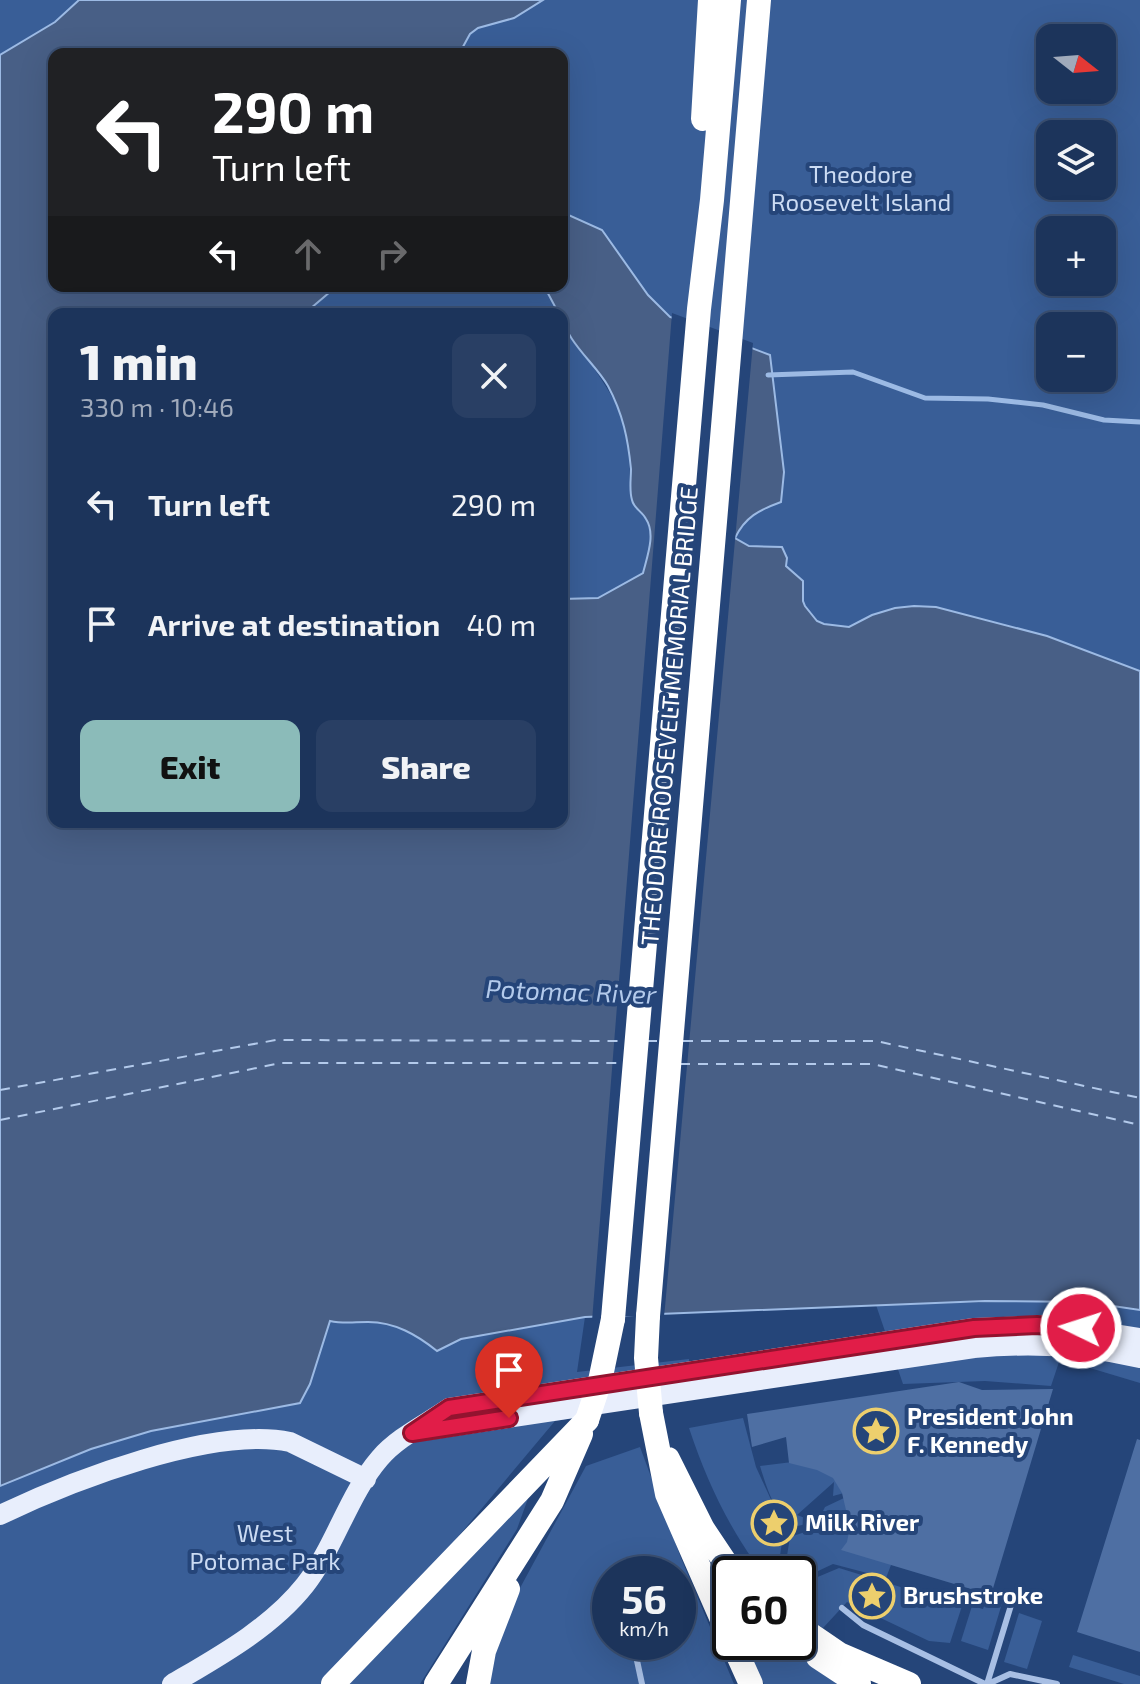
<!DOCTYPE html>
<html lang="en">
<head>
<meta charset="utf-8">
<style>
	body { margin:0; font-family:"Exo 2",sans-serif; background:#293f64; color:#f1f3f6; height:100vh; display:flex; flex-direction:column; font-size:30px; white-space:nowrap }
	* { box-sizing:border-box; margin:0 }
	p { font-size:26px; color:#a0aabb }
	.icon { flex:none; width:44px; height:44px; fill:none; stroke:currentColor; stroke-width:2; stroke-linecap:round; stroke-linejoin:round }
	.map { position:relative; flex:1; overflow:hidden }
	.details { position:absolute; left:48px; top:308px; width:520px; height:520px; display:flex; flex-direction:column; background:#1c345b; border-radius:16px; box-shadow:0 8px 32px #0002,0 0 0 2px #3a4f71 }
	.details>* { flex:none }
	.top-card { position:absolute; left:48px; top:48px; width:520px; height:244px; border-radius:16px; box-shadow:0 8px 32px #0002,0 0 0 2px #3a4f71; background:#202124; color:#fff; overflow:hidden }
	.needle { width:52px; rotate:107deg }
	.tools { position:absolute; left:1036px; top:24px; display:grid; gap:16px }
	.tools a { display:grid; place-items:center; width:80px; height:80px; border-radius:16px; background:#1c345b; box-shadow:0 8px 32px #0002,0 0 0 2px #3a4f71; font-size:40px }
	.speed { position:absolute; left:592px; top:1556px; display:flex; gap:16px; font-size:40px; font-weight:700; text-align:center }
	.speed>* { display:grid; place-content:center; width:104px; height:104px; border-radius:50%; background:#1c345b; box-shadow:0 8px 32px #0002,0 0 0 2px #3a4f71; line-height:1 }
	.speed small { font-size:20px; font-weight:400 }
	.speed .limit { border:4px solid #111; border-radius:12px; background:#fff; color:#111 }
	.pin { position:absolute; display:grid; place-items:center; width:68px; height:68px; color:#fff; margin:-82px -34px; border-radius:50% 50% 50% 0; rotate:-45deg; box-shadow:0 0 8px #0007 }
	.pin .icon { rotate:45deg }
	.me { position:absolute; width:88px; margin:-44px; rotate:274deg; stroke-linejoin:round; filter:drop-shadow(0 0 6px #0008) }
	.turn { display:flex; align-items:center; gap:28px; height:168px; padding:0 32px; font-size:36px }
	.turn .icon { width:104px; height:104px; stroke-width:2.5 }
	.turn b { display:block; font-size:56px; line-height:68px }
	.lanes { display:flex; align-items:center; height:76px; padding:0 32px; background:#0003; justify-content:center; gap:40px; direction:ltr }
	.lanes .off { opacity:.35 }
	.round { display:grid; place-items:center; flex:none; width:84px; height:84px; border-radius:16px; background:#293f64 }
	.head { display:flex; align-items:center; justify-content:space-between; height:136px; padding:0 32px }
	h1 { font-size:48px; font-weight:800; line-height:60px }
	.cta { display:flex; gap:16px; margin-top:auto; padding:16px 32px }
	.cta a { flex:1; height:92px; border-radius:16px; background:#8bbbb9; color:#111; font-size:32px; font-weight:800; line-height:92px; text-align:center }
	.cta a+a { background:#293f64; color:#f1f3f6 }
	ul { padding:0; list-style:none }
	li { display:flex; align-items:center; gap:24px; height:120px; padding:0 32px }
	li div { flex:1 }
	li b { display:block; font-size:30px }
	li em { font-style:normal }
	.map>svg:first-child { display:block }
	.green { fill:#395e97; fill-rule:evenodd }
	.water { fill:#485f86; stroke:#9cbae4; stroke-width:2 }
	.pier { fill:#254579 }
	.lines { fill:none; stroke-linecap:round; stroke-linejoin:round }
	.stream { stroke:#9cbae4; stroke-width:5 }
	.ferry { stroke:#b3caeb; stroke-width:2; stroke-dasharray:10 8; stroke-linecap:butt }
	.building { fill:#4e6fa3 }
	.lane { stroke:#a8bfe4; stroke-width:6 }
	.primary { stroke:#e8eefc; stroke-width:20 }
	.highway { stroke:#fff; stroke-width:24 }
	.highway-bridge { stroke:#fff; stroke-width:24 }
	.route-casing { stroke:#92132f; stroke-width:20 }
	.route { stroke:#e11d48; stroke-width:14 }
	.labels { text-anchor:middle; stroke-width:8; stroke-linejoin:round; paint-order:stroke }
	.park-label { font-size:24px; fill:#cbdbf3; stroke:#254579 }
	.street-label { font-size:24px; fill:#fff; stroke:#254579 }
	.poi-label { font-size:24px; font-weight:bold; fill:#fff; stroke:#254579; text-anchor:start }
	.water-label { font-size:26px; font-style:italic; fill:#b3caeb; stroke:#254579 }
</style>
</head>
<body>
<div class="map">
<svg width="1140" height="1684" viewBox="0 0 1140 1684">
	<rect width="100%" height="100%" fill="#254579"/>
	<!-- green -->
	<path class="green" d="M0 0H79L55 22 0 55Z
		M543 0H1140V671L1047 636 936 607 872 615 849 627 824 624 817 621 805 606 803 601V581L786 566 735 538 743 521 762 508 770 355 670 317 648 295 602 230 562 212V54H459L470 33 478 28 514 18ZM1050 38H1102V90H1050ZM1050 134H1102V186H1050ZM1050 230H1102V282H1050ZM1050 326H1102V378H1050Z
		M337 286H544L559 314H304Z
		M562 319C583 358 614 388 627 431 633 453 627 478 632 499 634 509 642 511 646 518 656 534 647 557 643 573L598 598 562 599Z
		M1036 1301 1086 1302 1140 1310V1383L1060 1359 1051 1386 985 1381 903 1384 876 1305Z
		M585 1317 577 1372 689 1359 688 1399 555 1421 426 1575 322 1684H0V1486L91 1449 151 1431 300 1403 310 1384 330 1320C344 1324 354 1322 368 1322 395 1322 417 1335 438 1351L461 1339Z
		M743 1418 756 1467 784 1528 780 1556 771 1563 753 1560C724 1518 705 1476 689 1428Z
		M640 1447 681 1558 734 1684H485L507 1612 586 1466ZM610 1574H678V1642H610Z
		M865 1453 859 1489 833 1496 834 1482 797 1515 805 1518 815 1516 811 1523 793 1527C775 1515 766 1486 760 1466Z
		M534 1482 517 1529 420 1684H341Z
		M844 1498 891 1565 886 1578 833 1564 801 1579 786 1562 790 1537 814 1529 825 1507Z
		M839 1568 962 1606 950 1643 929 1641 847 1602 823 1628 809 1619 813 1612 798 1603V1581L801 1584Z
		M988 1595 1003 1600 988 1650 961 1641 972 1606 983 1609Z
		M1019 1613 1042 1621 1027 1669 1004 1662Z
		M744 1642H789L803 1656 847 1684H764Z
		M1073 1655 1140 1676V1684H1124L1069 1667Z"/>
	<!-- water -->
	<path class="water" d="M79 0H543L514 18 478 28 470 34 459 54H54V286H337L304 314H54V822H562V599L598 598 643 573C647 557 656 534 646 519 642 511 634 509 632 500 629 490 631 479 631 469 628 439 623 414 608 386 595 363 565 341 562 314H559L544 286H562V212L602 230 648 295 670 317 770 355 784 472 781 502C759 510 745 517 735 538L749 546 782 547 787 558 786 566 803 581V601L805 606 817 621 824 624 849 627 872 615 895 608 914 606 936 607 1047 636 1140 671V1310L1086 1302 985 1301 585 1317 461 1339 437 1351C417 1335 395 1322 368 1322 354 1322 344 1324 330 1321L310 1384 300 1403 151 1431 91 1449 0 1486V55L55 22Z"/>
	<!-- pier -->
	<path class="pier" d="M672 313 753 343 665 1307 664 1316H613L592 1321Z"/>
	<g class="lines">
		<!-- stream -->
		<path class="stream" d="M768 375 853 372 925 398 988 399 1043 405 1104 420 1140 422"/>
		<!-- ferry -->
		<path class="ferry" d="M647 1041H661
			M683 1041H876L1140 1098
			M680 1064H872L1140 1125
			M0 1090 276 1040 625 1041
			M0 1120 281 1063H622"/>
	</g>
	<!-- building -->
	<path class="building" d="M959 1382 982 1390 1053 1389 991 1595 841 1550 847 1542 850 1527 842 1493 833 1478 817 1470 789 1463 786 1437 752 1447 747 1414Z
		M1137 1439 1140 1440V1652L1077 1632Z"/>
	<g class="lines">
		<!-- lane -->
		<path class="lane" d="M842 1608 863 1625 985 1684
			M633 1642 642 1684
			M987 1684 1012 1602
			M988 1684 1010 1674 1057 1684"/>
		<!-- primary -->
		<path class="primary" d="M420 1431 974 1348C1030 1343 1085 1345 1140 1358
			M0 1515C71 1481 212 1426 290 1442L366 1479
			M172 1684C218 1657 271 1628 305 1585 335 1547 348 1495 380 1458 398 1437 426 1424 449 1408L974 1328 1057 1325 1140 1338"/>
		<!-- highway -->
		<path class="highway" d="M703 119 710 0
			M648 1316 759 0
			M613 1319 699 309 712 200 729 0
			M651 1413 667 1494 730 1638
			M668 1459 703 1529 733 1574
			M798 1626 839 1654 909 1684
			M732 1642 751 1684
			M818 1657 859 1684
			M333 1684 587 1420
			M436 1684 552 1501 581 1434
			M478 1684 484 1651 508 1589"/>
		<!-- highway-bridge -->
		<path class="highway-bridge" d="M648 1316 646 1358 651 1413
			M587 1420 600 1381 613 1319"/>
	</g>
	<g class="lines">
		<!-- route casing -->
		<g class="route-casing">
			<path id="route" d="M509 1418 412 1433 449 1408 974 1328 1037 1325 1081 1328"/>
		</g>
		<!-- route -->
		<use href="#route" class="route"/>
	</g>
	<!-- icons -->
	<defs>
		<g id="sight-ring" transform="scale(2.3)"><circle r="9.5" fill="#254579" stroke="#edcf6d" stroke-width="1.5"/><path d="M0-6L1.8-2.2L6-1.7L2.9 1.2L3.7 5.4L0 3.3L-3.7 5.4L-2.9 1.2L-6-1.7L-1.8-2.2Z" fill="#edcf6d"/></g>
	</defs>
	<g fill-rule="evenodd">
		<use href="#sight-ring" x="876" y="1431"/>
		<use href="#sight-ring" x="774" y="1523"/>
		<use href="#sight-ring" x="872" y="1596"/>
	</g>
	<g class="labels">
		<!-- park labels -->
		<g class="park-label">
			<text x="861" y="183">Theodore<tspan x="861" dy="28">Roosevelt Island</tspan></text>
			<text x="265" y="1542">West<tspan x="265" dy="28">Potomac Park</tspan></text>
		</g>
		<!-- street labels -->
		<g class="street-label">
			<text transform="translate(670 716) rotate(-85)" y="8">THEODORE ROOSEVELT MEMORIAL BRIDGE</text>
		</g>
		<!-- poi labels -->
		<g class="poi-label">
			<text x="907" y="1425">President John<tspan x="907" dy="28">F. Kennedy</tspan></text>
			<text x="805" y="1531">Milk River</text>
			<text x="903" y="1604">Brushstroke</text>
		</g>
		<!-- water labels -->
		<g class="water-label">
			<text transform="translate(571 992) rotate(2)" y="9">Potomac River</text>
		</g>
	</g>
</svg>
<div class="tools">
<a><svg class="needle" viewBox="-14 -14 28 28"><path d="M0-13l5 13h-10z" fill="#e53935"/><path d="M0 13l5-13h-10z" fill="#a0aabb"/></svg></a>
<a><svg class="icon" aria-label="layers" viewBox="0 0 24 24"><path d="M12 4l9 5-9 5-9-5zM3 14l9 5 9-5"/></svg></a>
<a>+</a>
<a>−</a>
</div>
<div class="speed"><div>56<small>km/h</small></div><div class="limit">60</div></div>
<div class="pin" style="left:509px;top:1418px;background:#d93025"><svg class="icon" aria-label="arrive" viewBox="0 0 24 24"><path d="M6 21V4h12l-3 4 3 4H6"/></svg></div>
<svg class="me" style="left:1081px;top:1328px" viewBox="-20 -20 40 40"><circle r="17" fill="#e11d48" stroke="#fff" stroke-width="3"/><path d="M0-11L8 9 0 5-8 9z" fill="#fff"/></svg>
<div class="top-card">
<div class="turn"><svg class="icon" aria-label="left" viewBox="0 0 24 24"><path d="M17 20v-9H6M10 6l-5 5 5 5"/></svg><div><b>290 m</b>Turn left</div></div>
<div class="lanes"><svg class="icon" aria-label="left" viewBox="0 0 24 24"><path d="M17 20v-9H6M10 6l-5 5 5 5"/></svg><svg class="icon off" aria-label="ahead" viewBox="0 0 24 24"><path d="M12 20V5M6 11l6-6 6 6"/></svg><svg class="icon off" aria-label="right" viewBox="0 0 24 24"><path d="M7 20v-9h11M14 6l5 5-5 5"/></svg></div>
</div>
<section class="details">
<div class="head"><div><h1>1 min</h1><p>330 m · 10:46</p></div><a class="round"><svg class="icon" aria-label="close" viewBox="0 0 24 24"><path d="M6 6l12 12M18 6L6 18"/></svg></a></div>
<ul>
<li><svg class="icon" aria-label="left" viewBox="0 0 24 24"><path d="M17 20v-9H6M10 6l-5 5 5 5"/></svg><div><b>Turn left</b></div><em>290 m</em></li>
<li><svg class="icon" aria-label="arrive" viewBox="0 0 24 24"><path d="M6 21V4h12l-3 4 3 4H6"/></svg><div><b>Arrive at destination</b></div><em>40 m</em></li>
</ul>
<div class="cta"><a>Exit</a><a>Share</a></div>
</section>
</div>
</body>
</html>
